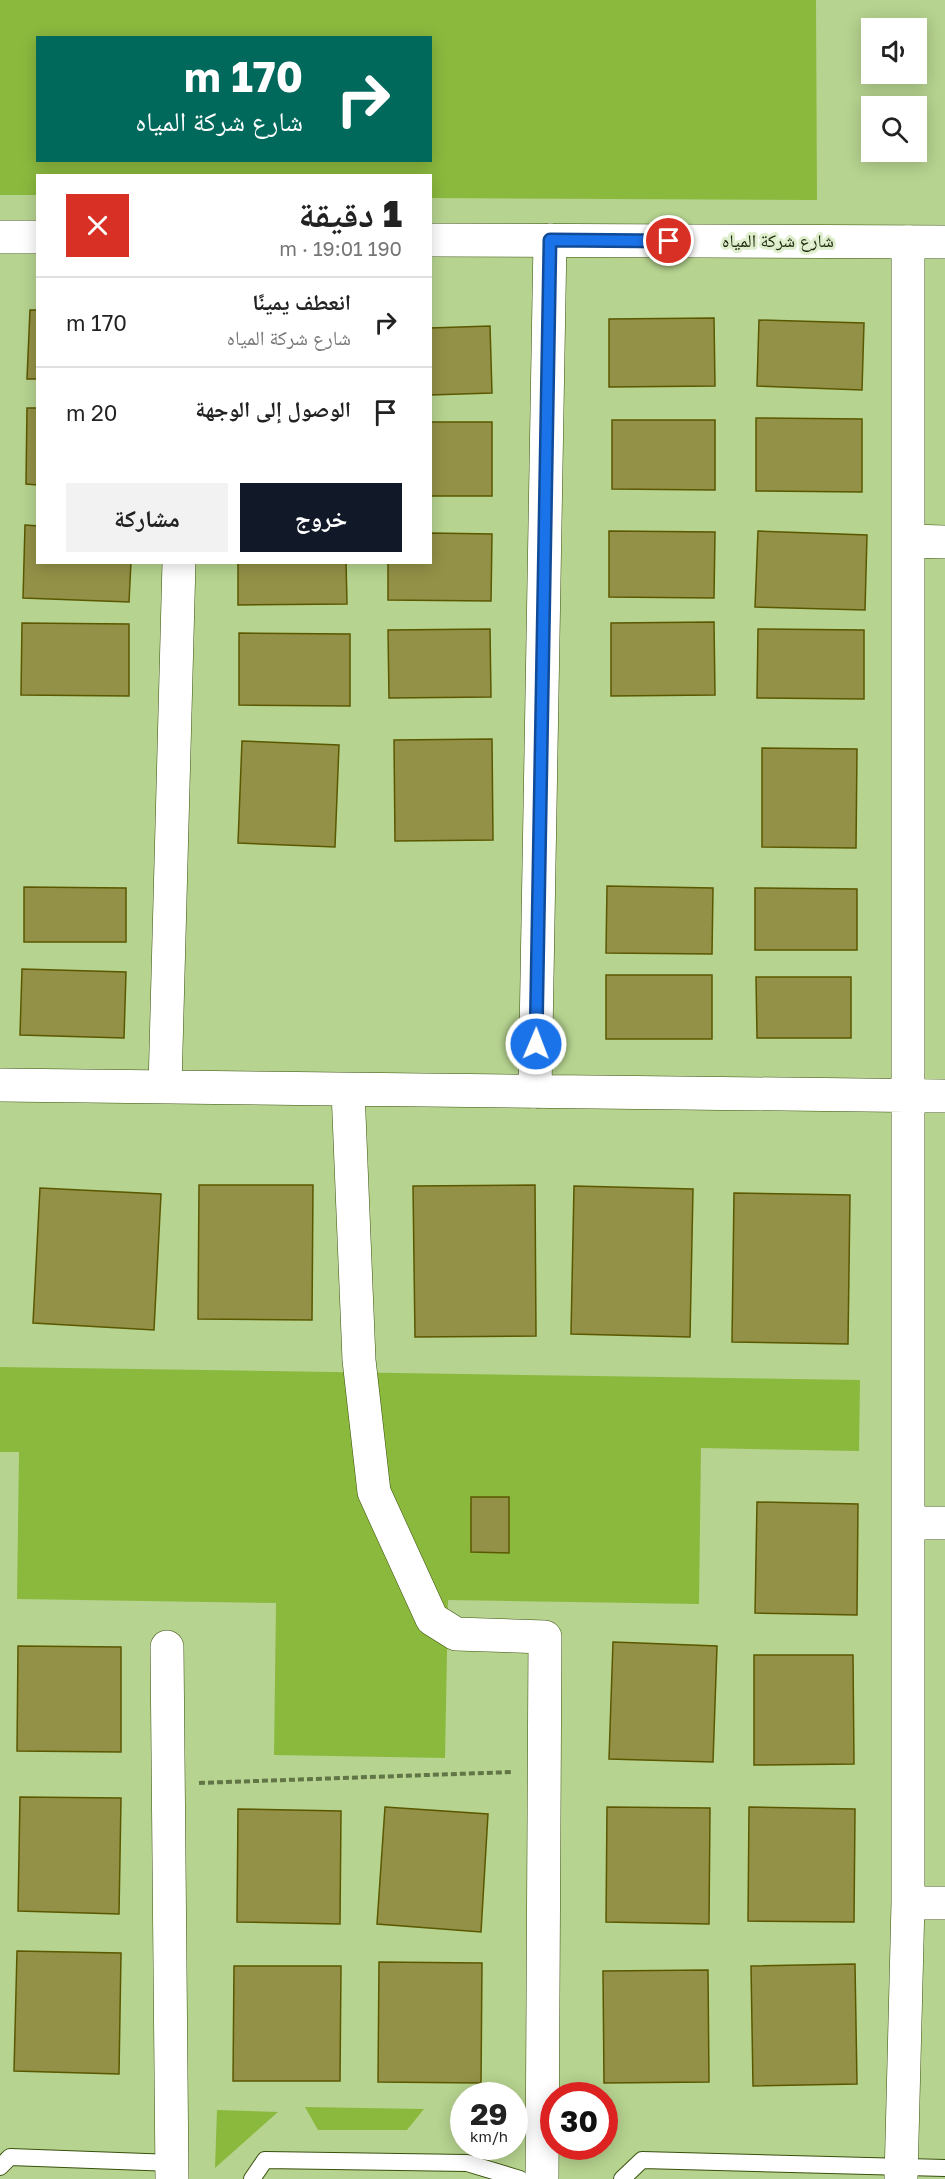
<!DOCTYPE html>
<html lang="ar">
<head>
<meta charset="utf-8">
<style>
	body { margin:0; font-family:"Golos Text","Noto Naskh Arabic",sans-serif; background:#f2f2f2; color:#222; direction:rtl; height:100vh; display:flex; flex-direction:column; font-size:22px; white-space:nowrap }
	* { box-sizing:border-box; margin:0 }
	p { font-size:20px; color:#767676 }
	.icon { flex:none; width:33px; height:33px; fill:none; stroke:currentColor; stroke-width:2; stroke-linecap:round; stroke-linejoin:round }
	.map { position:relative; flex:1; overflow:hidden; direction:ltr }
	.side { position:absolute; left:36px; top:174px; width:396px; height:390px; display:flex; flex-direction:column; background:#fff; border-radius:0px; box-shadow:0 3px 15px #0003; direction:rtl }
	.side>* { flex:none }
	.hud { position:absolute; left:36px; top:36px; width:396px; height:126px; border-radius:0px; box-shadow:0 3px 15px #0003; direction:rtl; background:#00695c; color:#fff; overflow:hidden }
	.buttons { position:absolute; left:861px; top:18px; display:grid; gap:12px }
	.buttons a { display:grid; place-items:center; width:66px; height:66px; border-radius:0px; background:#fff; box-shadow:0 3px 15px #0003; font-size:30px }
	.speed { position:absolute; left:450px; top:2082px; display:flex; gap:12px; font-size:30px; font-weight:700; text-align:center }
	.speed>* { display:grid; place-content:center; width:78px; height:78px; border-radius:50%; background:#fff; box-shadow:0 3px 15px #0003; line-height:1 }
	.speed small { font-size:15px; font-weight:400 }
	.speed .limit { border:9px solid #d22; background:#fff; color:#111 }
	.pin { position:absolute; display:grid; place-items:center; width:51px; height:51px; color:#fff; margin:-26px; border:3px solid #fff; border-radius:50%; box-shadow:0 2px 6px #0007 }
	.me { position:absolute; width:66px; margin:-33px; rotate:1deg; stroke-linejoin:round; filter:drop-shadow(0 0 4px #0008) }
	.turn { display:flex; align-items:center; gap:21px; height:126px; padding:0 30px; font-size:27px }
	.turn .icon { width:78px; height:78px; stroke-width:2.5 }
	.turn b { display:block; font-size:42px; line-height:51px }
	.round { display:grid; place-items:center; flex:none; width:63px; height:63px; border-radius:0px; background:#f2f2f2 }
	.overview { display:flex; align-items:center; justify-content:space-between; height:102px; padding:0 30px }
	h1 { font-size:36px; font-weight:800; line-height:45px }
	.action { display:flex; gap:12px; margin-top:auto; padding:12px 30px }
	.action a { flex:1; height:69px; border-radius:0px; background:#111827; color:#fff; font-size:24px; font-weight:800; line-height:69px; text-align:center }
	.action a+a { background:#f2f2f2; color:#222 }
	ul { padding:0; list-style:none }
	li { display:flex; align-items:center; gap:18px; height:90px; padding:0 30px; border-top:2px solid #e0e0e0 }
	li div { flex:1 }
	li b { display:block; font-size:22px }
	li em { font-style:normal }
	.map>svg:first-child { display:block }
	.green { fill:#8bb93e; fill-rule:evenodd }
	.building { fill:#939147; stroke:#5b5800; stroke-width:1.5 }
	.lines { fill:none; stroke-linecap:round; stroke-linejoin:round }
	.lane-casing { stroke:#39510b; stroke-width:18 }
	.street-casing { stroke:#39510b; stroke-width:34 }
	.secondary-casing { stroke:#39510b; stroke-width:34 }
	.path { stroke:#627547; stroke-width:4; stroke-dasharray:6 3; stroke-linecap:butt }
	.lane { stroke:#fff; stroke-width:16 }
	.street { stroke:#fff; stroke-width:33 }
	.secondary { stroke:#fff; stroke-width:33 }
	.route-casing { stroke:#114b97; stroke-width:15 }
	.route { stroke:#1a73e8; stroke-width:10 }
	.labels { text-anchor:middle; stroke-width:6; stroke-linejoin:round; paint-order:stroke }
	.street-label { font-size:18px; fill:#1c270b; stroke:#dfeecc }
</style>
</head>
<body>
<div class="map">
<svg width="945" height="2179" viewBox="0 0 945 2179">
	<rect width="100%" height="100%" fill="#b6d38f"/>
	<!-- green -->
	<path class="green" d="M0 0H816L817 200 431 198 430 176H38L37 195H0ZM38 38H430V160H38Z
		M0 1367 860 1380 859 1451 701 1448 699 1604 448 1600 445 1758 274 1755 276 1603 17 1599 19 1452H0Z
		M305 2107 424 2109 407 2130H318Z
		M217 2110 278 2112 215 2168Z"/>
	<!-- building -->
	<path class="building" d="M30 310H38V379H27Z
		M714 318 715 386 609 387V319Z
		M759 320 864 323 862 390 757 386Z
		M490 326 492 393 430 395V328Z
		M27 408H38V485L26 484Z
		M756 418 862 419V492L756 491Z
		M612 420H715V490L612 489Z
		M430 422H492V496H430Z
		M25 525 38 526V562H131L129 602 23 598Z
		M609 531 715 532 714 598 609 597Z
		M758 531 867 535 865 610 755 607Z
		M430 533 492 534 491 601 388 600V562H430Z
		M238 562H346L347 604 238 605Z
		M714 622 715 695 611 696V623Z
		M22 623 129 624V696L21 695Z
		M490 629 491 697 389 698 388 630Z
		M758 629 864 630V699L757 698Z
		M239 633 350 634V706L239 705Z
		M492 739 493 840 395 841 394 740Z
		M242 741 339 745 335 847 238 843Z
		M762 748 857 749 856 848 762 847Z
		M607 886 713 888 712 954 606 953Z
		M24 887 126 888V942H24Z
		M755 888 857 889V950H755Z
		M22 969 126 972 124 1038 20 1035Z
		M606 975H712V1039H606Z
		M756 977H851V1038H757Z
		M199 1185H313L312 1320 198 1319Z
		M535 1185 536 1336 415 1337 413 1186Z
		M574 1186 693 1189 690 1337 571 1334Z
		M40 1188 161 1194 154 1330 33 1323Z
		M734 1193 850 1195 848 1344 732 1342Z
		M471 1497H509V1553L471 1552Z
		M757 1502 858 1504 857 1615 755 1613Z
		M613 1642 717 1646 713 1762 609 1759Z
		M18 1646 121 1647V1752L17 1751Z
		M754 1655H853L854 1764 754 1765Z
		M20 1797 121 1798 119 1914 18 1911Z
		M385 1807 488 1814 481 1932 377 1924Z
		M607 1807 710 1808 709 1924 606 1922Z
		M749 1807 855 1809 854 1922 748 1921Z
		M238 1809 341 1811 340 1924 237 1922Z
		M17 1951 121 1953 119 2074 14 2071Z
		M379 1962 482 1963 481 2083 378 2082Z
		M855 1964 857 2084 753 2086 751 1966Z
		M234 1966H341L340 2081H233Z
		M708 1970 709 2082 604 2083 603 1971Z"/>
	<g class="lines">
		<!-- lane casing -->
		<g class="lane-casing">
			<path id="lane" d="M0 2167 10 2157 173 2163
				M252 2179 265 2160 467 2163 520 2179
				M622 2179 642 2160 945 2168"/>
		</g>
		<!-- street casing -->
		<g class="street-casing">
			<path id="street" d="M908 541 945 542
				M0 1085 945 1096
				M165 1087 179 562
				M348 1090 359 1360 374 1492 432 1619 456 1634 545 1637 542 2179
				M535 1092 550 240
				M908 1523H945
				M167 1647 172 2179
				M908 1903H945
				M901 2179 908 1903V242"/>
		</g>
		<!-- secondary casing -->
		<g class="secondary-casing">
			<path id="secondary" d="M0 237H38
				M430 240 945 242"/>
		</g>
		<!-- path -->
		<path class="path" d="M199 1783 513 1772"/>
		<!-- lane -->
		<use href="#lane" class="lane"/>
		<!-- street -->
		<use href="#street" class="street"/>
		<!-- secondary -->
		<use href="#secondary" class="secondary"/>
	</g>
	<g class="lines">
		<!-- route casing -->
		<g class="route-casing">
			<path id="route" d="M536 1044 550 240 669 241"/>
		</g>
		<!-- route -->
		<use href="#route" class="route"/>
	</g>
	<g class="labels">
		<!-- street labels -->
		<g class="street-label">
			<text x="778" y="247">شارع شركة المياه</text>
		</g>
	</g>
</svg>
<div class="buttons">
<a><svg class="icon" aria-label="sound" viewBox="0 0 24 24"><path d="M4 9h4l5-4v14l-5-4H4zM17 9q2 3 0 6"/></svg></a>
<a><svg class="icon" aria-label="search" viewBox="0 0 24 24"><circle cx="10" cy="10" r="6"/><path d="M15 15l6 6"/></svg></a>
</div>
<div class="speed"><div>29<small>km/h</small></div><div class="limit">30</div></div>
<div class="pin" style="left:669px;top:241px;background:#d93025"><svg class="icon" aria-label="arrive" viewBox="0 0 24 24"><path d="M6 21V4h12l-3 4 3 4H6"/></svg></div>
<svg class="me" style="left:536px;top:1044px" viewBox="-20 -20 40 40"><circle r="17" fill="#1a73e8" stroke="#fff" stroke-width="3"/><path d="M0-11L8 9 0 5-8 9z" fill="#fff"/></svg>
<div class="hud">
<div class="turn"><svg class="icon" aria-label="right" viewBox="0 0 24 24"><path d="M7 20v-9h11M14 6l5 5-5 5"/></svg><div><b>170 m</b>شارع شركة المياه</div></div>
</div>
<section class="side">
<div class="overview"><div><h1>1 دقيقة</h1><p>190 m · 19:01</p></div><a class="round" style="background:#d93025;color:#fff"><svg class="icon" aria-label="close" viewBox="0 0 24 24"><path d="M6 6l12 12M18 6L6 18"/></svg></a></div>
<ul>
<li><svg class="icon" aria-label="right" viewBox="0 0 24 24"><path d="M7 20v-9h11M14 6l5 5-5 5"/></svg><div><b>انعطف يمينًا</b><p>شارع شركة المياه</p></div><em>170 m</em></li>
<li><svg class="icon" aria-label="arrive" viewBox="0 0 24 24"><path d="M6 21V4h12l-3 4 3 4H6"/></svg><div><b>الوصول إلى الوجهة</b></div><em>20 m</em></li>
</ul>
<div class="action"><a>خروج</a><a>مشاركة</a></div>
</section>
</div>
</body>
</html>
